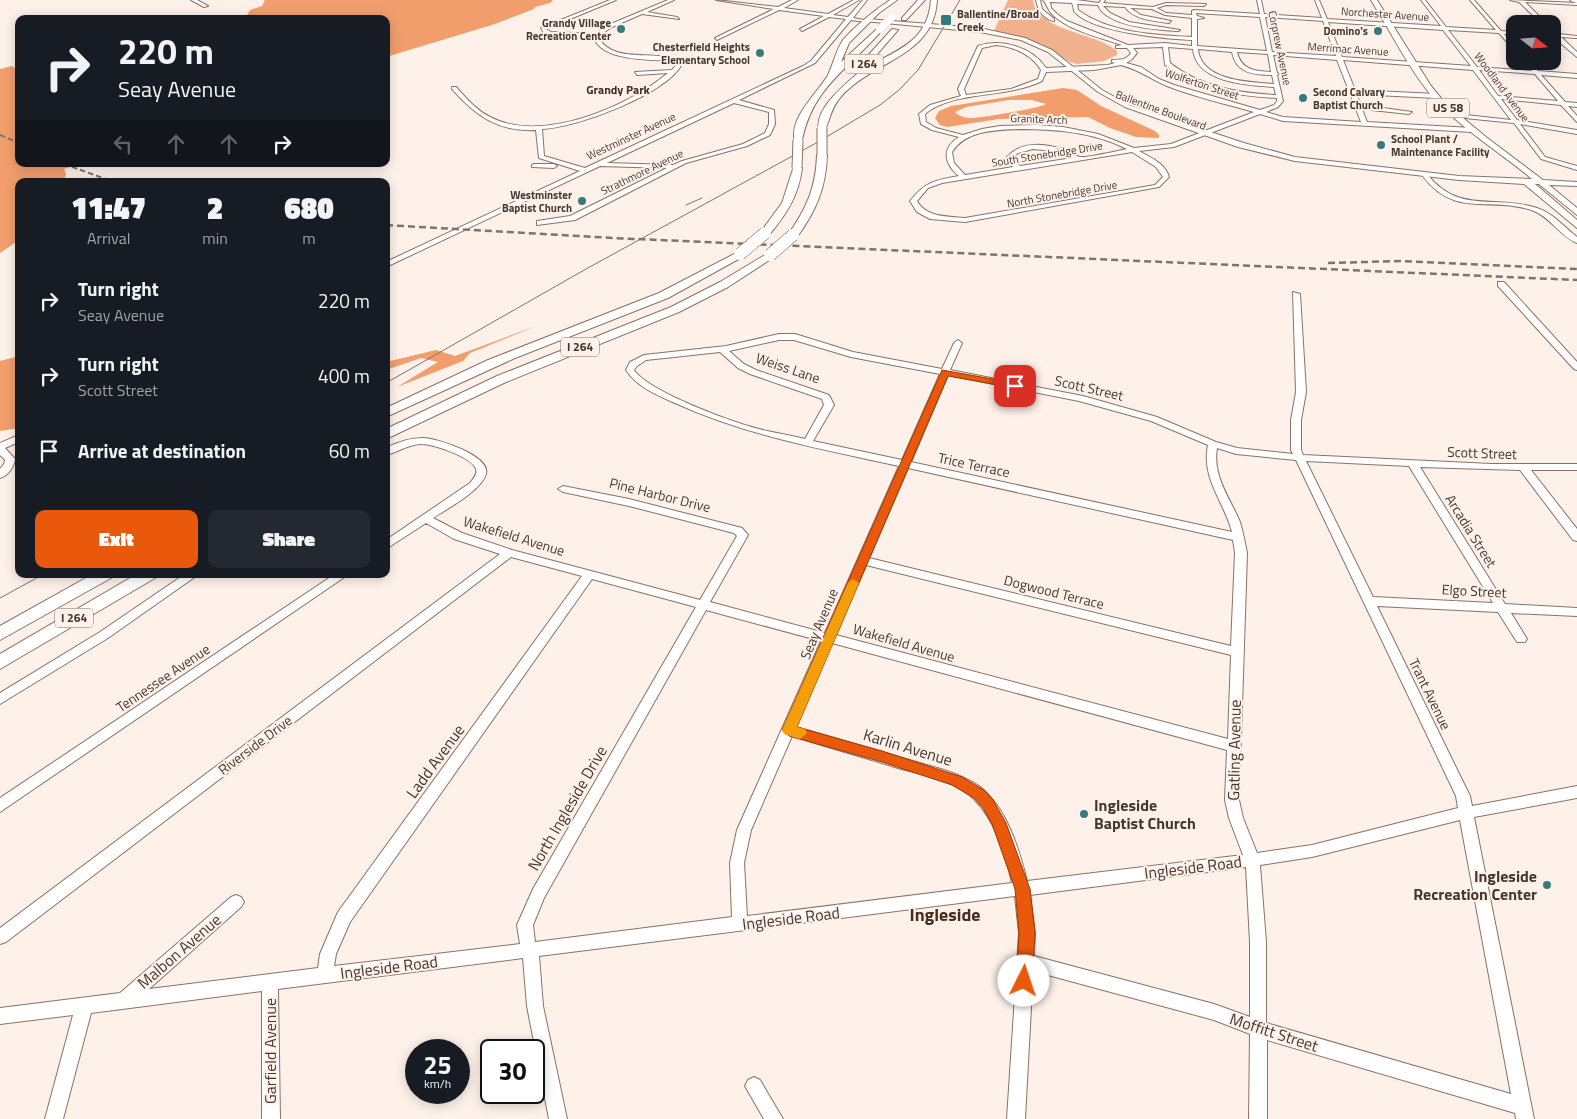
<!DOCTYPE html>
<html lang="en">
<head>
<meta charset="utf-8">
<style>
	body { margin:0; font-family:"Titillium Web",sans-serif; background:#242831; color:#f1f3f6; height:100vh; display:flex; flex-direction:column; font-size:19px; white-space:nowrap }
	* { box-sizing:border-box; margin:0 }
	p { font-size:16px; color:#9ea1a6 }
	.icon { flex:none; width:28px; height:28px; fill:none; stroke:currentColor; stroke-width:2; stroke-linecap:round; stroke-linejoin:round }
	.map { position:relative; flex:1; overflow:hidden }
	.side { position:absolute; left:15px; top:178px; width:375px; height:400px; display:flex; flex-direction:column; background:#171b24; border-radius:10px; box-shadow:0 2px 12px #0003 }
	.side>* { flex:none }
	.banner { position:absolute; left:15px; top:15px; width:375px; height:152px; border-radius:10px; box-shadow:0 2px 12px #0003; background:#171b24; color:#f1f3f6; overflow:hidden }
	.needle { width:32px; rotate:107deg }
	.fabs { position:absolute; left:1506px; top:15px; display:grid; gap:10px }
	.fabs a { display:grid; place-items:center; width:55px; height:55px; border-radius:10px; background:#171b24; box-shadow:0 2px 12px #0003; font-size:25px }
	.speed { position:absolute; left:405px; top:1039px; display:flex; gap:10px; font-size:25px; font-weight:700; text-align:center }
	.speed>* { display:grid; place-content:center; width:65px; height:65px; border-radius:50%; background:#171b24; box-shadow:0 2px 12px #0003; line-height:1 }
	.speed small { font-size:12px; font-weight:400 }
	.speed .limit { border:2px solid #111; border-radius:8px; background:#fff; color:#111 }
	.pin { position:absolute; display:grid; place-items:center; width:42px; height:42px; color:#fff; margin:-21px; border-radius:10px; box-shadow:0 2px 8px #0006 }
	.me { position:absolute; width:55px; margin:-28px; rotate:4deg; stroke-linejoin:round; filter:drop-shadow(0 0 4px #0008) }
	.turn { display:flex; align-items:center; gap:18px; height:105px; padding:0 20px; font-size:22px }
	.turn .icon { width:65px; height:65px; stroke-width:2.5 }
	.turn b { display:block; font-size:35px; line-height:42px }
	.lanes { display:flex; align-items:center; height:48px; padding:0 20px; background:#0003; justify-content:center; gap:25px; direction:ltr }
	.lanes .off { opacity:.35 }
	.eta { display:flex; justify-content:space-evenly; align-items:center; height:85px; text-align:center }
	.eta b { font-size:30px; font-weight:800; line-height:35px }
	.action { display:flex; gap:10px; margin-top:auto; padding:10px 20px }
	.action a { flex:1; height:58px; border-radius:10px; background:#ea580c; color:#fff; font-size:20px; font-weight:800; line-height:58px; text-align:center }
	.action a+a { background:#242831; color:#f1f3f6 }
	ul { padding:0; list-style:none }
	li { display:flex; align-items:center; gap:15px; height:75px; padding:0 20px }
	li div { flex:1 }
	li b { display:block; font-size:19px }
	li em { font-style:normal }
	.map>svg:first-child { display:block }
	.green { fill:#f1b18c }
	.water { fill:#f29e6c; fill-rule:evenodd }
	.lines { fill:none; stroke-linecap:round; stroke-linejoin:round }
	.minor-casing { stroke:#8d7162; stroke-width:2 }
	.major-casing { stroke:#8d7162; stroke-width:2 }
	.highway-casing { stroke:#8d7162; stroke-width:2 }
	.minor { fill:#fff; fill-rule:evenodd }
	.major { fill:#fff; fill-rule:evenodd }
	.highway { fill:#fff; fill-rule:evenodd }
	.tram { stroke:#7f736c; stroke-width:1 }
	.rail-far1 { stroke:#7f736c; stroke-width:2; stroke-dasharray:5.5 3; stroke-linecap:butt }
	.rail { stroke:#7f736c; stroke-width:2.5; stroke-dasharray:7 4; stroke-linecap:butt }
	.highway-bridge-far2-casing { stroke:#8d7162; stroke-width:8; stroke-linecap:butt }
	.highway-bridge-far1-casing { stroke:#8d7162; stroke-width:11; stroke-linecap:butt }
	.highway-bridge-casing { stroke:#8d7162; stroke-width:13; stroke-linecap:butt }
	.highway-bridge-far2 { stroke:#fff; stroke-width:8 }
	.highway-bridge-far1 { stroke:#fff; stroke-width:9 }
	.highway-bridge { stroke:#fff; stroke-width:12 }
	.route { fill:#ea580c; stroke:#983908 }
	.slow { fill:#f59e0b }
	.poi-dot { fill:#327c7f; stroke:#fef1ea; stroke-width:2 }
	.labels { text-anchor:middle; stroke-width:4; stroke-linejoin:round; paint-order:stroke }
	.far-poi-label { font-size:11px; font-weight:bold; fill:#443831; stroke:#fef1ea; text-anchor:end }
	.far-street-label { font-size:11px; fill:#443831; stroke:#fef1ea }
	.shield { fill:#fef1ea; stroke:#7c7068; stroke-width:1 }
	.shield-label { font-size:12px; font-weight:bold; fill:#443831 }
	.far-neighbourhood-label { font-size:12px; font-weight:bold; fill:#452d1f; stroke:#fef1ea }
	.street-label { font-size:14px; fill:#443831; stroke:#fef1ea }
	.near-street-label { font-size:16px; fill:#443831; stroke:#fef1ea }
	.near-poi-label { font-size:16px; font-weight:bold; fill:#443831; stroke:#fef1ea; text-anchor:start }
	.near-neighbourhood-label { font-size:18px; font-weight:bold; fill:#452d1f; stroke:#fef1ea }
</style>
</head>
<body>
<div class="map">
<svg width="1577" height="1119" viewBox="0 0 1577 1119">
	<rect width="100%" height="100%" fill="#fef1ea"/>
	<!-- green -->
	<path class="green" d="M1008 0H1033C1036 31 1098 33 1117 51V55L1104 61 1077 64 1070 62 1042 44 994 31Z"/>
	<!-- water -->
	<path class="water" d="M265 0H553L550 3 535 7 534 9 495 24 386 57V19H245L250 10 262 6Z
		M12 66 19 71V164H79L64 169 66 174 64 181H19V240L0 253V69Z
		M1063 88 1077 90 1101 106 1155 131 1159 135V138L1136 137 1110 128 1088 117 999 119 947 127 940 125 935 118 939 111 951 106ZM1009 100H1032L1046 104C1040 108 982 118 973 118 967 118 959 117 955 112L966 107Z
		M536 326 470 353 463 361 397 387 438 362 421 358 386 370V362L436 350 455 356Z
		M19 356V428L0 431V361Z"/>
	<g class="lines">
		<!-- minor casing -->
		<g class="minor-casing">
			<path id="minor" d="M191 0H197L208 6 204 7Z
				M610 0H616L546 29 551 32 596 34 606 26 668 0H674L647 12 677 17 679 19 642 14 610 28 598 37C615 67 659 46 682 64 667 94 576 128 542 129L544 156 585 168 803 66 811 61 846 19 829 17 802 31 800 29 824 16 779 10 717 40 715 38 774 9 716 0 778 7 792 0H798L784 8 828 14 854 0H859L833 15 848 17 863 0H867L853 18 869 21 867 22 851 20 815 63 739 100 774 110 775 124 770 135 747 146 686 163 575 220 537 225V221L570 216 667 168 600 166 386 267V262L580 171 539 158 536 130C498 132 476 116 452 89V87H456C466 98 476 110 490 117 542 144 627 107 668 73L637 75 635 72 672 70 676 65 671 61C649 59 601 62 593 36L551 34 544 33 541 28ZM734 103 769 112V124L765 133 743 144 682 161 673 165 607 163Z
				M1036 0H1040L1042 9 1054 19V21C1043 19 1038 10 1036 0Z
				M1043 0H1076L1099 3 1101 0H1105L1103 3 1153 7 1166 3 1206 4 1204 6 1166 5 1157 8 1166 13 1192 15V11L1194 10 1260 14 1257 0H1261L1264 14 1322 18 1315 0H1319L1327 19 1441 26 1421 0H1425L1446 27 1496 30 1470 0H1474L1501 31 1515 32V34H1504L1515 46V51L1499 33 1448 30 1477 67 1532 71 1524 61H1529L1538 71 1577 74V78L1541 75 1565 102 1577 103V107L1568 106 1577 116V122L1561 105 1501 99 1517 120 1577 130V134L1520 124 1545 157 1577 166V170L1541 159 1514 123 1455 117 1454 116 1457 114 1511 120 1473 70 1343 60 1355 90 1436 94 1439 96 1436 98 1356 94 1361 105 1412 112 1409 114 1362 109 1367 122 1472 128 1475 130 1472 132 1283 121 1260 114 1174 147 1139 151C1151 158 1165 163 1169 177L1159 187 965 222 930 219 917 212 910 201C925 182 935 180 959 176 944 164 941 148 959 137L932 130 921 124 919 114 930 105 961 96 958 89 978 46C1002 38 1032 47 1046 68L1108 65 1115 63 1112 62V60C1121 59 1125 61 1131 53L1127 48H1116V46L1122 45 1119 44C1098 37 1071 31 1054 16 1048 11 1047 4 1043 0ZM1050 2 1072 3C1073 5 1074 10 1074 11 1089 32 1167 39 1192 40V46L1165 43 1128 45 1067 21 1057 14 1051 8ZM1077 4 1098 5C1106 27 1158 30 1178 31L1180 30 1129 22 1110 13 1103 6 1125 7C1134 20 1155 21 1169 23L1171 21 1141 15 1130 8 1152 9 1165 15 1192 18V37C1155 35 1109 33 1078 10ZM1196 13 1260 17 1267 51 1197 46V19L1204 18 1197 16ZM1265 17 1323 21 1336 56 1272 52ZM1328 22 1443 30 1471 66 1342 57ZM996 45C1014 47 1031 54 1041 70L1038 79 1011 89 966 95 964 89 982 48ZM1163 47 1165 65C1197 90 1237 96 1277 98V101L1274 105 1260 110 1174 85 1159 79 1141 67 1126 63 1131 60 1137 53 1133 48ZM1168 47 1193 49C1196 83 1247 85 1274 87L1276 95C1238 93 1201 87 1170 63ZM1198 49 1232 52C1236 73 1253 75 1272 75L1274 84C1249 82 1201 81 1198 49ZM1237 52 1268 54 1271 72C1255 71 1241 70 1237 52ZM1273 55 1337 60 1361 122 1283 117 1266 112 1278 107 1283 101 1277 75 1279 74 1277 73ZM1121 65C1140 70 1150 79 1167 86 1195 97 1226 104 1254 112L1171 144 1134 148 1098 134 1063 127 1037 125 1000 126 982 129 963 135 936 128 926 122 925 114C954 90 1005 99 1042 81L1046 72 1094 70ZM1479 70 1535 74 1558 101 1498 96ZM1019 129C1056 129 1093 132 1127 149 1117 151 1088 158 1080 157 1075 156 1070 152 1066 150 1046 144 1022 140 1007 157L1009 163 1013 167 965 175 954 163 952 152C966 130 996 130 1019 129ZM1033 149 1054 151 1073 158 1020 166 1015 162 1013 157 1018 153ZM1132 152 1156 167 1163 177 1155 185 965 218C947 216 927 218 917 201L928 188 942 183Z
				M1510 0 1577 3V5L1525 2 1547 24H1542L1519 2Z
				M1552 30 1558 34 1577 36V38L1561 37 1577 52V57L1552 36Z
				M534 164H554L557 166 554 168 532 167V165Z
				M1423 174H1427C1459 215 1494 194 1537 208 1553 213 1564 227 1577 237V243C1561 237 1551 218 1534 211 1491 195 1455 220 1422 175Z
				M1498 282H1504L1577 362V370L1574 369 1498 286Z
				M1293 292 1300 294 1306 392 1301 420V450L1303 455 1492 464H1577V470H1531L1577 529V541L1573 540 1520 470 1420 467 1505 604 1577 608V616L1511 613 1527 639 1525 642H1517L1498 612 1377 606 1470 796 1472 806 1577 786V798L1474 817 1534 1119H1516L1515 1113 1267 1040V1119H1249L1250 1034 1214 1020 1033 971 1025 1119H1007L1019 933 1015 896 539 956 543 1006 567 1119H549L527 1006 523 958 278 989 280 1119H262V991L91 1013 63 1119H45L73 1015 0 1024V1008L120 993 231 897 236 895 241 897 244 902 241 907 149 989 318 968 320 954 338 912 582 576 511 557 6 942 0 944V928L500 554 454 539 426 523 386 549V540L470 483C473 479 478 474 476 469 472 457 431 443 420 444 407 445 398 452 386 455V448C398 442 410 438 423 438 437 438 491 456 486 474 482 490 447 509 433 518L462 533 512 550 700 600 737 536 734 533 629 506 563 492 558 489 563 486 629 499 742 528 748 535 710 602 825 633 899 466C822 449 748 436 675 403 657 395 637 387 626 370L630 362 644 355 726 346 779 334H795L853 352 942 369 954 343 958 340 962 343 950 370 1083 396 1157 417 1216 442 1237 448 1293 454 1291 450V420L1296 392ZM779 340H794L851 357 940 374 902 460 813 441 834 405 829 395 756 370 744 364 729 351ZM720 352 738 368 750 374 822 399 824 405 805 439C790 435 774 433 759 429 732 422 649 392 634 370L637 366 646 360ZM948 375 1079 401 1151 421 1208 445C1201 479 1224 501 1232 532L911 462ZM1217 448 1236 454 1296 460 1456 796 1458 808 1312 845 1257 853 1243 818 1239 800 1247 553C1245 543 1243 532 1240 522 1230 498 1212 476 1217 448ZM1306 461 1409 466 1493 603 1373 597ZM908 468 1233 540 1235 553 1231 646 869 558ZM866 565 1231 655 1228 739 836 635ZM592 579 696 607 533 889 517 925 520 944 334 966 336 954 350 922ZM706 610 821 641 737 830 730 863 732 917 535 942 533 925 544 898ZM832 643 1227 750 1225 800 1229 818 1243 855 1027 881C1019 849 1007 808 979 786 968 779 956 774 944 770L796 727ZM792 736C827 747 863 757 898 768 924 775 956 780 975 800 996 822 1006 854 1012 883L747 916 744 863 751 830ZM1460 820 1511 1094 1266 1023V942L1260 865 1312 857ZM1246 867 1250 942V1017L1214 1004 1034 956 1035 933 1030 895Z
				M19 435V442L5 448 15 459C14 467 8 476 0 478V469L4 464 5 460 0 455V443Z
				M185 574H199L108 638 0 704V693L100 632Z
				M335 574H349L0 812V798Z
				M754 1077 760 1080 783 1119H764L745 1086 748 1080Z"/>
		</g>
		<!-- major casing -->
		<g class="major-casing">
			<path id="major" d="M1371 0H1377L1431 86 1445 103 1486 137 1543 180 1577 182V186L1549 185 1577 208V215L1539 184H1535L1577 220V228L1524 184 1459 180 1295 161 1238 147 1125 107 1098 92 1048 52 1021 40 980 32 864 21 867 19 980 28 1025 38 1052 50 1102 90 1129 105 1244 143 1295 157 1459 176 1532 179C1502 154 1468 133 1440 105 1412 76 1393 35 1371 0Z
				M1570 0H1577V3L1571 1Z"/>
		</g>
		<!-- highway casing -->
		<g class="highway-casing">
			<path id="highway" d="M890 0H897L879 13 849 43 841 62 878 28 883 29C850 68 813 86 802 140L795 142C788 118 818 93 828 75 833 65 836 50 843 40 856 25 874 11 890 0Z
				M918 0H925L906 20H902V18Z
				M931 0H937C934 58 871 60 839 99 831 109 830 119 825 130H819C814 110 843 86 857 74L855 70 892 29 898 30 865 68C897 50 928 42 931 0Z
				M822 152 827 155C826 188 816 211 797 237H789L788 235C806 209 816 188 817 155Z
				M794 166 802 168C799 195 786 215 769 235H761L760 233 782 203Z
				M740 251 744 252V256L668 298 515 358 386 417V408L488 360 659 293Z
				M770 252 774 253V257L728 287 679 312 506 382 386 439V429L497 376 671 307 720 282Z
				M93 574H113L111 578 0 640V626Z
				M137 574H157L155 578 0 669V654Z"/>
		</g>
		<!-- minor -->
		<use href="#minor" class="minor"/>
		<!-- major -->
		<use href="#major" class="major"/>
		<!-- highway -->
		<use href="#highway" class="highway"/>
		<!-- tram -->
		<path class="tram" d="M686 205 702 198
			M386 383 586 269 818 142 880 105 899 90 918 70 960 0
			M0 598 44 574"/>
		<!-- rail-far1 -->
		<path class="rail-far1" d="M0 135 19 143
			M64 164 111 181"/>
		<!-- rail -->
		<path class="rail" d="M386 225 613 238 1577 280
			M1328 263 1402 261 1577 269"/>
		<!-- highway-bridge-far2 casing -->
		<g class="highway-bridge-far2-casing">
			<path id="highway-bridge-far2" d="M880 29 891 18"/>
		</g>
		<!-- highway-bridge-far1 casing -->
		<g class="highway-bridge-far1-casing">
			<path id="highway-bridge-far1" d="M822 128V155
				M797 168 798 140"/>
		</g>
		<!-- highway-bridge casing -->
		<g class="highway-bridge-casing">
			<path id="highway-bridge" d="M740 254 765 233
				M770 255 793 235"/>
		</g>
		<!-- highway-bridge-far2 -->
		<use href="#highway-bridge-far2" class="highway-bridge-far2"/>
		<!-- highway-bridge-far1 -->
		<use href="#highway-bridge-far1" class="highway-bridge-far1"/>
		<!-- highway-bridge -->
		<use href="#highway-bridge" class="highway-bridge"/>
	</g>
	<!-- route -->
	<path class="route" d="M942 370 1015 383 1020 386 1015 388 948 376 797 727 882 751 962 777 984 790 993 800 1006 823 1030 889 1035 933 1032 981 1030 986 1024 989 1018 986 1016 981 1019 933 1015 889 992 824 983 808 974 798 952 785 882 762 789 736 782 730Z"/>
	<!-- slow -->
	<path class="slow" d="M853 579 859 583 797 727 805 729 807 733 800 739 784 734 782 730 848 583Z"/>
	<!-- markers -->
	<g class="poi-dot">
		<rect x="940" y="14" width="12" height="12" rx="2.5"/>
		<circle cx="621" cy="29" r="5"/>
		<circle cx="1378" cy="31" r="5"/>
		<circle cx="760" cy="53" r="5"/>
		<circle cx="1303" cy="98" r="5"/>
		<circle cx="1381" cy="145" r="5"/>
		<circle cx="582" cy="201" r="5"/>
		<circle cx="1084" cy="814" r="5"/>
		<circle cx="1547" cy="885" r="5"/>
	</g>
	<g class="labels">
		<!-- far-poi labels -->
		<g class="far-poi-label">
			<text x="957" y="18" text-anchor="start">Ballentine/Broad<tspan x="957" dy="13">Creek</tspan></text>
			<text x="611" y="27">Grandy Village<tspan x="611" dy="13">Recreation Center</tspan></text>
			<text x="1368" y="35">Domino's</text>
			<text x="750" y="51">Chesterfield Heights<tspan x="750" dy="13">Elementary School</tspan></text>
			<text x="1313" y="96" text-anchor="start">Second Calvary<tspan x="1313" dy="13">Baptist Church</tspan></text>
			<text x="1391" y="143" text-anchor="start">School Plant /<tspan x="1391" dy="13">Maintenance Facility</tspan></text>
			<text x="572" y="199">Westminster<tspan x="572" dy="13">Baptist Church</tspan></text>
		</g>
		<!-- far-street labels -->
		<g class="far-street-label">
			<text transform="translate(1385 14) rotate(4)" y="4">Norchester Avenue</text>
			<text transform="translate(1280 48) rotate(78)" y="4">Corprew Avenue</text>
			<text transform="translate(1348 49) rotate(4)" y="4">Merrimac Avenue</text>
			<text transform="translate(1202 84) rotate(18)" y="4">Wolferton Street</text>
			<text transform="translate(1502 87) rotate(53)" y="4">Woodland Avenue</text>
			<text transform="translate(1161 110) rotate(20)" y="4">Ballentine Boulevard</text>
			<text transform="translate(1039 119) rotate(2)" y="4">Granite Arch</text>
			<text transform="translate(631 136) rotate(-25)" y="4">Westminster Avenue</text>
			<text transform="translate(1047 154) rotate(-9)" y="4">South Stonebridge Drive</text>
			<text transform="translate(642 172) rotate(-26)" y="4">Strathmore Avenue</text>
			<text transform="translate(1062 194) rotate(-10)" y="4">North Stonebridge Drive</text>
		</g>
		<!-- shield labels -->
		<g class="shield">
			<rect x="845" y="54.5" width="38" height="19" rx="4"/>
			<rect x="1427" y="98.5" width="42" height="19" rx="4"/>
			<rect x="561" y="337.5" width="38" height="19" rx="4"/>
			<rect x="55" y="608.5" width="38" height="19" rx="4"/>
		</g>
		<g class="shield-label">
			<text x="864" y="68">I 264</text>
			<text x="1448" y="112">US 58</text>
			<text x="580" y="351">I 264</text>
			<text x="74" y="622">I 264</text>
		</g>
		<!-- far-neighbourhood labels -->
		<g class="far-neighbourhood-label">
			<text x="618" y="94">Grandy Park</text>
		</g>
		<!-- street labels -->
		<g class="street-label">
			<text transform="translate(788 368) rotate(19)" y="5">Weiss Lane</text>
			<text transform="translate(1089 388) rotate(13)" y="5">Scott Street</text>
			<text transform="translate(1482 453) rotate(2)" y="5">Scott Street</text>
			<text transform="translate(974 465) rotate(12)" y="5">Trice Terrace</text>
			<text transform="translate(660 495) rotate(14)" y="5">Pine Harbor Drive</text>
			<text transform="translate(1471 531) rotate(58)" y="5">Arcadia Street</text>
			<text transform="translate(514 536) rotate(17)" y="5">Wakefield Avenue</text>
			<text transform="translate(1474 591) rotate(3)" y="5">Elgo Street</text>
			<text transform="translate(1054 592) rotate(14)" y="5">Dogwood Terrace</text>
			<text transform="translate(819 624) rotate(-67)" y="5">Seay Avenue</text>
			<text transform="translate(904 643) rotate(16)" y="5">Wakefield Avenue</text>
			<text transform="translate(163 678) rotate(-34)" y="5">Tennessee Avenue</text>
			<text transform="translate(1430 694) rotate(64)" y="5">Trant Avenue</text>
			<text transform="translate(255 745) rotate(-37)" y="5">Riverside Drive</text>
		</g>
		<!-- near-street labels -->
		<g class="near-street-label">
			<text transform="translate(908 747) rotate(17)" y="6">Karlin Avenue</text>
			<text transform="translate(1234 750) rotate(-89)" y="6">Gatling Avenue</text>
			<text transform="translate(435 761) rotate(-54)" y="6">Ladd Avenue</text>
			<text transform="translate(567 808) rotate(-60)" y="6">North Ingleside Drive</text>
			<text transform="translate(1193 867) rotate(-7)" y="6">Ingleside Road</text>
			<text transform="translate(791 918) rotate(-7)" y="6">Ingleside Road</text>
			<text transform="translate(179 951) rotate(-41)" y="6">Malbon Avenue</text>
			<text transform="translate(389 967) rotate(-7)" y="6">Ingleside Road</text>
			<text transform="translate(1274 1032) rotate(18)" y="6">Moffitt Street</text>
			<text transform="translate(270 1051) rotate(-90)" y="6">Garfield Avenue</text>
		</g>
		<!-- near-poi labels -->
		<g class="near-poi-label">
			<text x="1094" y="811">Ingleside<tspan x="1094" dy="18">Baptist Church</tspan></text>
			<text x="1537" y="882" text-anchor="end">Ingleside<tspan x="1537" dy="18">Recreation Center</tspan></text>
		</g>
		<!-- near-neighbourhood labels -->
		<g class="near-neighbourhood-label">
			<text x="945" y="921">Ingleside</text>
		</g>
	</g>
</svg>
<div class="fabs">
<a><svg class="needle" viewBox="-14 -14 28 28"><path d="M0-13l5 13h-10z" fill="#e53935"/><path d="M0 13l5-13h-10z" fill="#9ea1a6"/></svg></a>
</div>
<div class="speed"><div>25<small>km/h</small></div><div class="limit">30</div></div>
<div class="pin" style="left:1015px;top:386px;background:#d93025"><svg class="icon" aria-label="arrive" viewBox="0 0 24 24"><path d="M6 21V4h12l-3 4 3 4H6"/></svg></div>
<svg class="me" style="left:1024px;top:981px" viewBox="-20 -20 40 40"><circle r="19" fill="#fff"/><path d="M0-13L10 11 0 6-10 11z" fill="#ea580c"/></svg>
<div class="banner">
<div class="turn"><svg class="icon" aria-label="right" viewBox="0 0 24 24"><path d="M7 20v-9h11M14 6l5 5-5 5"/></svg><div><b>220 m</b>Seay Avenue</div></div>
<div class="lanes"><svg class="icon off" aria-label="left" viewBox="0 0 24 24"><path d="M17 20v-9H6M10 6l-5 5 5 5"/></svg><svg class="icon off" aria-label="ahead" viewBox="0 0 24 24"><path d="M12 20V5M6 11l6-6 6 6"/></svg><svg class="icon off" aria-label="ahead" viewBox="0 0 24 24"><path d="M12 20V5M6 11l6-6 6 6"/></svg><svg class="icon" aria-label="right" viewBox="0 0 24 24"><path d="M7 20v-9h11M14 6l5 5-5 5"/></svg></div>
</div>
<section class="side">
<div class="eta">
<div><b>11:47</b><p>Arrival</p></div>
<div><b>2</b><p>min</p></div>
<div><b>680</b><p>m</p></div>
</div>
<ul>
<li><svg class="icon" aria-label="right" viewBox="0 0 24 24"><path d="M7 20v-9h11M14 6l5 5-5 5"/></svg><div><b>Turn right</b><p>Seay Avenue</p></div><em>220 m</em></li>
<li><svg class="icon" aria-label="right" viewBox="0 0 24 24"><path d="M7 20v-9h11M14 6l5 5-5 5"/></svg><div><b>Turn right</b><p>Scott Street</p></div><em>400 m</em></li>
<li><svg class="icon" aria-label="arrive" viewBox="0 0 24 24"><path d="M6 21V4h12l-3 4 3 4H6"/></svg><div><b>Arrive at destination</b></div><em>60 m</em></li>
</ul>
<div class="action"><a>Exit</a><a>Share</a></div>
</section>
</div>
</body>
</html>
